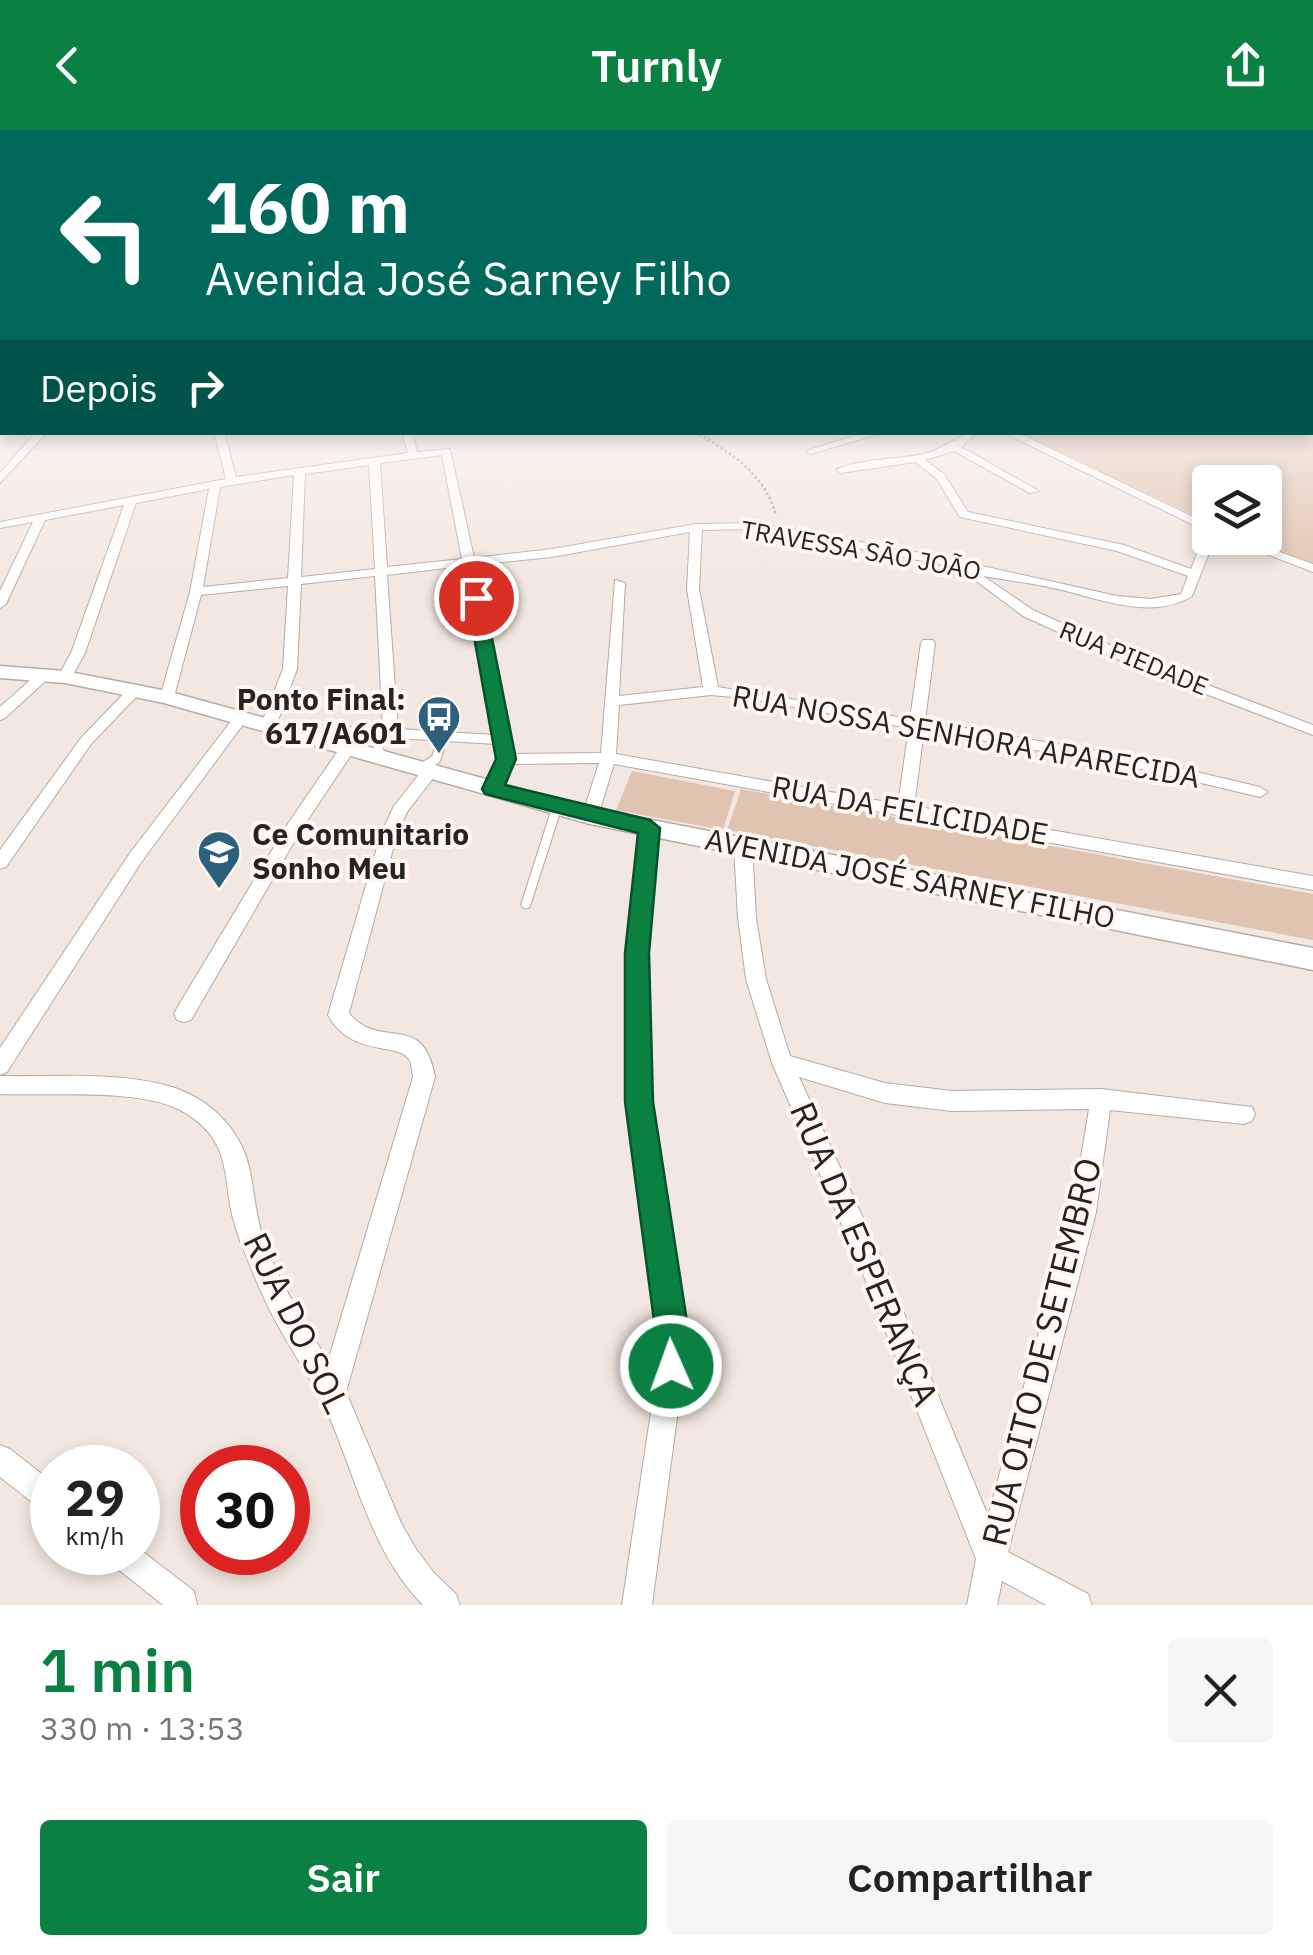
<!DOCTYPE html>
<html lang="pt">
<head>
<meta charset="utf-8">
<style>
	body { margin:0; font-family:"IBM Plex Sans",sans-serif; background:#f6f6f6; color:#222; height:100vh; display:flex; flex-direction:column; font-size:38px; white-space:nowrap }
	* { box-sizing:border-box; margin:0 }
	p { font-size:32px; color:#767676 }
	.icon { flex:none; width:55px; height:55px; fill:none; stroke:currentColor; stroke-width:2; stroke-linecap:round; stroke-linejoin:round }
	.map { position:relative; height:1475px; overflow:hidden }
	.sheet { display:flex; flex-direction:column; background:#fff; flex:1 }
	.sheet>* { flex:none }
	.top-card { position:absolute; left:0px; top:0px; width:1315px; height:305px; box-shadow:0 5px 15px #0003; background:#00695c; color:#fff; overflow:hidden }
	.tools { position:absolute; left:1192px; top:335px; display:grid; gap:20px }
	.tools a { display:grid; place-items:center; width:90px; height:90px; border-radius:10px; background:#fff; box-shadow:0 5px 15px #0003; font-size:50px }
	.speed { position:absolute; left:30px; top:1315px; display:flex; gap:20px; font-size:50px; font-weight:700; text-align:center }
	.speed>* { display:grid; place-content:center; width:130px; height:130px; border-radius:50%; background:#fff; box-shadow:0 5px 15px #0003; line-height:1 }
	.speed small { font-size:25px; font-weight:400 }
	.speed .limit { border:15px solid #d22; background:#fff; color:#111 }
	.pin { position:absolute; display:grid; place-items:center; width:85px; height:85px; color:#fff; margin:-42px; border:5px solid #fff; border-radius:50%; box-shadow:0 2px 10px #0007 }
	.me { position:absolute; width:110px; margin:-55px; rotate:358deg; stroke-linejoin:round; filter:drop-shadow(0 0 8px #0008) }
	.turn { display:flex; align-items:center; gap:35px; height:210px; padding:0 40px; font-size:45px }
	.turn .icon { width:130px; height:130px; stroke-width:2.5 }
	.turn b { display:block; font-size:70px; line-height:85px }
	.then { display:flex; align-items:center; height:95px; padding:0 40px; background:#0003; gap:20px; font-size:38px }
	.round { display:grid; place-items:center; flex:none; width:105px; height:105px; border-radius:10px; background:#f6f6f6 }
	.headline { display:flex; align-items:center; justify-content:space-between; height:170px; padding:0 40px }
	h1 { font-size:60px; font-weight:600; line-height:75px; color:#0b8043 }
	.button { display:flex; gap:20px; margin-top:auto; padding:20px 40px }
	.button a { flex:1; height:115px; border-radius:10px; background:#0b8043; color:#fff; font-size:40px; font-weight:600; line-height:115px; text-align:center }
	.button a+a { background:#f6f6f6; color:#222 }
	header { display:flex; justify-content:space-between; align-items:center; height:130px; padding:0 40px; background:#0b8043; color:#fff; font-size:45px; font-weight:600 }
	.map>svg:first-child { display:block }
	.green { fill:#e0c3b0 }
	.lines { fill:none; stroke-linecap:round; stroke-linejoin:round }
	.lane-casing { stroke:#b5aba4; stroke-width:11 }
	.street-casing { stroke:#b5aba4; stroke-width:2 }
	.secondary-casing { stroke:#b5aba4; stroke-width:3 }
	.path { stroke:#a29a94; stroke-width:2.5; stroke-dasharray:2.5 2.5; stroke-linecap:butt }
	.lane { stroke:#fff; stroke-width:9 }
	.street { fill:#fff; fill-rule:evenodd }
	.secondary { fill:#fff; fill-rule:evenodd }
	.route { fill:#0b8043; stroke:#07532c; stroke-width:2.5 }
	.labels { text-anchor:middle; stroke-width:8; stroke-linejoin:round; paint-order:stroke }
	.far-street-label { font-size:25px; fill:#262320; stroke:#fef6f0 }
	.poi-label { font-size:30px; font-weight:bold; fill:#262320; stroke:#fef6f0; text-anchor:end }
	.street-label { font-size:30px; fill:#262320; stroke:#fef6f0 }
	.near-street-label { font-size:35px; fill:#262320; stroke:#fef6f0 }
</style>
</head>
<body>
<header><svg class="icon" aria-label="back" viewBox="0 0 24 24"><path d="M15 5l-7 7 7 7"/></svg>Turnly<svg class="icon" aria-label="share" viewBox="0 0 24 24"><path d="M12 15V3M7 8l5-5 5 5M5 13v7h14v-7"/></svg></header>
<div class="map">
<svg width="1313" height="1475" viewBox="0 0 1313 1475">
	<rect width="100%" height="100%" fill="#f3e8e1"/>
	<!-- green -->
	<path class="green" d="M1313 252V443L1239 408H1265V352H1210V393L1019 303 1312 302Z
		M632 641 735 661 723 700 616 680Z
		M741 659 1313 764V810L727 700Z"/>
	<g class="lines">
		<!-- lane casing -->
		<g class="lane-casing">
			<path id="lane" d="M380 628 378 614 391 604
				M422 638 436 629 441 613 437 607
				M526 774 557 677"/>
		</g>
		<!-- street casing -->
		<g class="street-casing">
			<path id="street" d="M2 270V277L0 278V271Z
				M36 302H47L0 353V343Z
				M214 302H224L236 347 408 323 402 302H412L417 322 450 319 474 428 552 419 696 394 756 393 942 427 1117 466 1151 469 1181 464 1188 446 1117 421 960 387 936 348 915 332 841 343 836 340C859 328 901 330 928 323 945 318 962 302 978 302L961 317 1039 361 1030 363 954 321 925 330 944 344 968 382 1124 415 1191 439 1204 405 1208 402 1002 302H1016L1210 395V408H1215L1192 466C1151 492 1096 467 1053 458 1030 453 1006 450 983 446L1033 480 1145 531 1313 595V605L1135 537 1023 486 963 441 939 434 756 399 702 400 699 459 718 557 910 589 921 513 923 510H933L935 513 925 591 1142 629 1260 657 1268 662 1260 667 1142 639 924 600 914 676 1313 746V760L614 634 598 686 590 692 582 686 599 633 512 634 501 659 493 664 485 659 498 629 497 614 263 600 260 597 283 539 288 456 201 465 174 567 172 570H162L160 567 190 462 209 359 136 373 85 523 70 550H60L58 547 71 523 124 375 45 390 6 474 0 478V461L33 392 0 398V392L226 349ZM442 325 462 429 387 437 380 333ZM369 335 375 439 301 447 305 344ZM294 345 288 448 203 457 220 357ZM690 402 687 459 703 557 619 566 625 453 615 450 601 623 513 624 475 435 552 427ZM463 436 495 605 398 599 387 445ZM375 446 383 599 277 593 297 539 301 454ZM711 565 744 568 909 598 898 674 616 624 619 575Z
				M866 302H884L811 324 806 321Z
				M1225 408H1241L1313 434V442Z
				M45 540 52 544 50 547 5 588 0 590V577L40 541Z
				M135 556 142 560 140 563 91 614 6 737 0 739V720L81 608 130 557Z
				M240 584 247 589 142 731 7 942 0 945V918L130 723 235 586Z
				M347 614 355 619 301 700 191 890 184 892 177 890 174 884 177 878 289 692 342 615Z
				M430 637 438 642 407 682 397 704 349 883C380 922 423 879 435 947L346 1262 401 1393 416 1419 434 1443 456 1464 460 1475H423C369 1421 355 1340 323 1273 311 1248 294 1225 281 1201 267 1177 256 1151 246 1126 239 1109 233 1092 230 1075 224 1032 224 1004 180 980 139 958 48 966 0 964V946C53 947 109 942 161 954 205 964 241 996 250 1041 255 1066 256 1091 266 1116 282 1157 305 1193 328 1231L413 947C413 945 411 932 410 931 401 911 352 929 328 885L381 704 394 676 424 638Z
				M650 692 658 698 646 823 650 972 684 1198V1235L652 1475H622L658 1235V1198L628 972V823L642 698Z
				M743 710 752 716 756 788 766 849 790 926 885 953 952 961 1101 959 1252 977 1255 984 1252 991 1244 994 1110 980 1096 1082 1008 1422 1088 1464 1092 1475H1046L1002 1451 997 1475H967L976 1429 863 1144 772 933 746 849 738 788 734 716ZM799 947 885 973 952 981 1089 979 1072 1082 988 1386 882 1130Z
				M0 1315 10 1319 52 1352V1384L42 1380 0 1347Z
				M138 1418 194 1461 197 1475H163L109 1432 104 1422H138Z"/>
		</g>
		<!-- secondary casing -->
		<g class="secondary-casing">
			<path id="secondary" d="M0 536 65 541 167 561 590 678 1313 818V840L590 694 164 573 65 553 0 548Z"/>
		</g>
		<!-- path -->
		<path class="path" d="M695 302C730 322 765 344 776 385"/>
		<!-- lane -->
		<use href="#lane" class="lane"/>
		<!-- street -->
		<use href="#street" class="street"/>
		<!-- secondary -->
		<use href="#secondary" class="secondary"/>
	</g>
	<!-- sky -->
	<linearGradient id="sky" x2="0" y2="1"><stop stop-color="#8da3bb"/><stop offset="0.55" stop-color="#faf5f2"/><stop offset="1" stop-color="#faf5f2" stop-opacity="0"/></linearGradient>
	<rect width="1313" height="459" fill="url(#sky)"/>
	<!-- route -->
	<path class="route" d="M476 463 484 468 516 629 505 655 650 690 660 698 649 823 653 972 688 1198V1236L683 1248 671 1253 659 1248 654 1236 655 1198 625 972V823L638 703 485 664 482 659 496 629 467 468Z"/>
	<!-- icons -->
	<defs>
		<g id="bus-pin" transform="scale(2.25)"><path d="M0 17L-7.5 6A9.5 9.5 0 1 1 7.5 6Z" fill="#2c607d" stroke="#fef6f0"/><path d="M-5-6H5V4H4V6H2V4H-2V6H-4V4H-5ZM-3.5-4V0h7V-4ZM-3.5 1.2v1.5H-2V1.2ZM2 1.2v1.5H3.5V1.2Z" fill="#fff"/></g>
		<g id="school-pin" transform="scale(2.25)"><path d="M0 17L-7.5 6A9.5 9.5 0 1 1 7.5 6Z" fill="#2c607d" stroke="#fef6f0"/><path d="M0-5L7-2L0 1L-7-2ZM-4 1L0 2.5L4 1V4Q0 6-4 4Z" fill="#fff"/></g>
	</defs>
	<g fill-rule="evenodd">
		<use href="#bus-pin" x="439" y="587"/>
		<use href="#school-pin" x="219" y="722"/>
	</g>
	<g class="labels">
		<!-- far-street labels -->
		<g class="far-street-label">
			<text transform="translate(861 420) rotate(10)" y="9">TRAVESSA SÃO JOÃO</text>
			<text transform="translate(1134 528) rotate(22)" y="9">RUA PIEDADE</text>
		</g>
		<!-- poi labels -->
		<g class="poi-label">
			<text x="406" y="580">Ponto Final:<tspan x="406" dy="34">617/A601</tspan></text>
			<text x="252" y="715" text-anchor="start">Ce Comunitario<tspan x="252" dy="34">Sonho Meu</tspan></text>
		</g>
		<!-- street labels -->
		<g class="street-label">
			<text transform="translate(966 607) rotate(10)" y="10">RUA NOSSA SENHORA APARECIDA</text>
			<text transform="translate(910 681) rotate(10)" y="10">RUA DA FELICIDADE</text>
			<text transform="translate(910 749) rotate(11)" y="10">AVENIDA JOSÉ SARNEY FILHO</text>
		</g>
		<!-- near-street labels -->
		<g class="near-street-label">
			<text transform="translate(864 1124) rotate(67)" y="12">RUA DA ESPERANÇA</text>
			<text transform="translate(296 1193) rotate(64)" y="12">RUA DO SOL</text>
			<text transform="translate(1042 1222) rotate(-76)" y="12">RUA OITO DE SETEMBRO</text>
		</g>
	</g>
</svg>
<div class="tools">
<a><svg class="icon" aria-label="layers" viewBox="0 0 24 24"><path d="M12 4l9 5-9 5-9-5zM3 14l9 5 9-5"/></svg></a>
</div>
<div class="speed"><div>29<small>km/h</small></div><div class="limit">30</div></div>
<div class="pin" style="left:476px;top:468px;background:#d93025"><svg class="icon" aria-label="arrive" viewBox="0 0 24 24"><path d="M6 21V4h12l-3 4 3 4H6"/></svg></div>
<svg class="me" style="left:671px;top:1236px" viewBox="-20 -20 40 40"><circle r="17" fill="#0b8043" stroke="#fff" stroke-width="3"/><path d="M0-11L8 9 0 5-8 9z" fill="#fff"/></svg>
<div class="top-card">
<div class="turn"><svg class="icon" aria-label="left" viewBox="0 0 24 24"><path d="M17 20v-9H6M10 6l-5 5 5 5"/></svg><div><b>160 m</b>Avenida José Sarney Filho</div></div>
<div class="then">Depois<svg class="icon" aria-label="right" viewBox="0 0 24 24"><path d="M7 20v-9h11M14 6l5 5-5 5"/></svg></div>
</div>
</div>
<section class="sheet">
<div class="headline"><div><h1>1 min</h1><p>330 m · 13:53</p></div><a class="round"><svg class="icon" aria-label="close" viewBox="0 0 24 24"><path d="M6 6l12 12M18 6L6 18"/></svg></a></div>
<div class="button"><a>Sair</a><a>Compartilhar</a></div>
</section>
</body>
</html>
